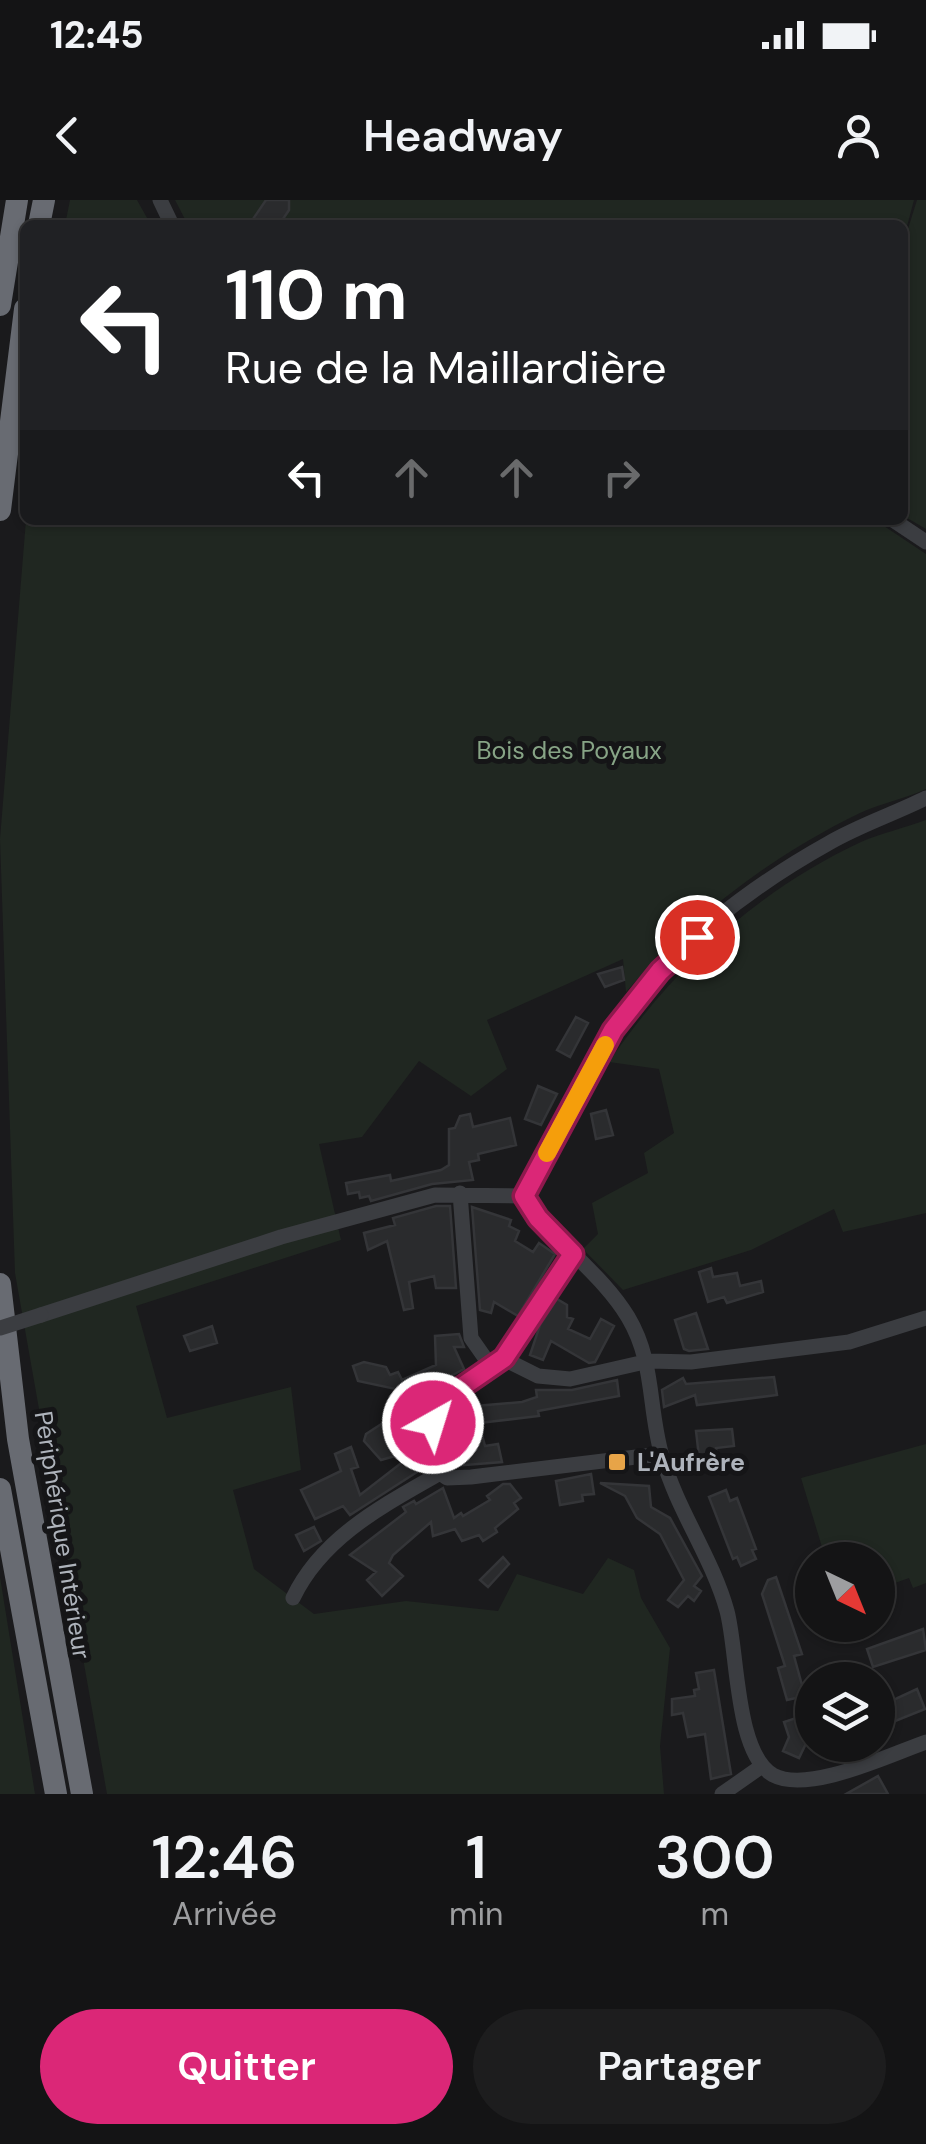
<!DOCTYPE html>
<html lang="fr">
<head>
<meta charset="utf-8">
<style>
	body { margin:0; font-family:"DM Sans",sans-serif; background:#1d1d1e; color:#f1f3f6; height:100vh; display:flex; flex-direction:column; font-size:38px; white-space:nowrap }
	* { box-sizing:border-box; margin:0 }
	p { font-size:32px; color:#9d9ea0 }
	.icon { flex:none; width:55px; height:55px; fill:none; stroke:currentColor; stroke-width:2; stroke-linecap:round; stroke-linejoin:round }
	.map { position:relative; height:1594px; overflow:hidden }
	.drawer { display:flex; flex-direction:column; background:#141415; flex:1 }
	.drawer>* { flex:none }
	.hud { position:absolute; left:20px; top:20px; width:888px; height:305px; border-radius:15px; box-shadow:0 2px 8px #0004,0 0 0 2px #333334; background:#202124; color:#fff; overflow:hidden }
	.needle { width:65px; rotate:137deg }
	.tools { position:absolute; left:795px; top:1342px; display:grid; gap:20px }
	.tools a { display:grid; place-items:center; width:100px; height:100px; border-radius:50%; background:#141415; box-shadow:0 2px 8px #0004,0 0 0 2px #333334; font-size:50px }
	.pin { position:absolute; display:grid; place-items:center; width:85px; height:85px; color:#fff; margin:-42px; border:5px solid #fff; border-radius:50%; box-shadow:0 2px 10px #0007 }
	.me { position:absolute; width:110px; margin:-55px; rotate:39deg; stroke-linejoin:round; filter:drop-shadow(0 0 8px #0008) }
	.turn { display:flex; align-items:center; gap:35px; height:210px; padding:0 40px; font-size:45px }
	.turn .icon { width:130px; height:130px; stroke-width:2.5 }
	.turn b { display:block; font-size:70px; line-height:85px }
	.lanes { display:flex; align-items:center; height:95px; padding:0 40px; background:#0003; justify-content:center; gap:50px; direction:ltr }
	.lanes .off { opacity:.35 }
	.eta { display:flex; justify-content:space-evenly; align-items:center; height:170px; text-align:center }
	.eta b { font-size:60px; font-weight:600; line-height:70px }
	.cta { display:flex; gap:20px; margin-top:auto; padding:20px 40px }
	.cta a { flex:1; height:115px; border-radius:60px; background:#db2777; color:#fff; font-size:40px; font-weight:600; line-height:115px; text-align:center }
	.cta a+a { background:#1d1d1e; color:#f1f3f6 }
	.status { display:flex; justify-content:space-between; align-items:center; height:70px; padding:0 50px; background:#141415; direction:ltr }
	.status svg { height:28px; fill:currentColor }
	header { display:flex; justify-content:space-between; align-items:center; height:130px; padding:0 40px; background:#141415; font-size:45px; font-weight:600 }
	.map>svg:first-child { display:block }
	.green { fill:#202721 }
	.building { fill:#2a2b2d; stroke:#343538; stroke-width:2.5 }
	.lines { fill:none; stroke-linecap:round; stroke-linejoin:round }
	.minor { stroke:#3b3d41; stroke-width:15 }
	.highway { stroke:#686b72; stroke-width:22 }
	.minor-bridge { stroke:#3b3d41; stroke-width:15 }
	.route-casing { stroke:#8e194d; stroke-width:25 }
	.route { stroke:#db2777; stroke-width:18 }
	.slow { stroke:#f59e0b; stroke-width:18 }
	.poi-dot { fill:#e7a448; stroke:#151517; stroke-width:4 }
	.labels { text-anchor:middle; stroke-width:10; stroke-linejoin:round; paint-order:stroke }
	.park-label { font-size:25px; fill:#87a486; stroke:#151517 }
	.poi-label { font-size:25px; font-weight:bold; fill:#aeb3bb; stroke:#151517; text-anchor:start }
	.street-label { font-size:25px; fill:#aeb3bb; stroke:#151517 }
</style>
</head>
<body>
<div class="status"><b>12:45</b><svg viewBox="0 0 49 12"><path d="M0 12V9h3v3zM5 12V6h3v6zM10 12V3h3v9zM15 12V0h3v12zM26 1h20v11H26zM47 4h2v5h-2z"/></svg></div>
<header><svg class="icon" aria-label="back" viewBox="0 0 24 24"><path d="M15 5l-7 7 7 7"/></svg>Headway<svg class="icon" aria-label="person" viewBox="0 0 24 24"><circle cx="12" cy="8" r="4"/><path d="M4 21q1-7 8-7t8 7"/></svg></header>
<div class="map">
<svg width="926" height="1594" viewBox="0 0 926 1594">
	<rect width="100%" height="100%" fill="#1a1a1c"/>
	<!-- green -->
	<path class="green" d="M70 0H137L151 25H65Z
		M175 0H914L903 41 902 25H188Z
		M917 0H926V329L902 315V48Z
		M26 320H875L926 354V589C905 599 881 603 860 613 771 656 691 717 626 792L623 759 487 820 507 869 471 896 419 861 362 937 319 944 341 1040 136 1106 167 1218 291 1187 301 1270 233 1290 254 1369 314 1414 406 1401 498 1411 517 1374 583 1394 608 1358 634 1370 641 1398 670 1448 660 1546 664 1594H107L15 1073 0 639Z
		M926 620V1013L843 1032 834 1009 751 1050 623 1090 583 1049 598 1034 592 1003 648 973 644 953 674 933 659 869 609 862C671 770 759 689 861 642 881 633 905 628 926 620Z
		M926 1244V1383L913 1388 909 1378 878 1389V1360H826L801 1278Z
		M0 1377 35 1594H0Z"/>
	<!-- building -->
	<path class="building" d="M266 0H289V10L279 25H249Z
		M622 767 624 780 605 787 598 774Z
		M576 817 588 823 570 857 557 850Z
		M538 886 557 894 541 925 525 919Z
		M606 910 613 935 596 939 591 914Z
		M470 914 473 927 510 918 516 945 478 954 479 960 469 962 473 980 432 984 371 1001 369 996 360 998 359 992 348 994 346 983 390 975 391 981 441 970 449 965V929L455 928 460 916Z
		M436 1006H450L456 1088H436L434 1076 409 1082 413 1108 404 1110 387 1041 368 1050 364 1033 395 1025 393 1018Z
		M472 1007 511 1020 509 1026 519 1031 515 1041 533 1052 539 1043 555 1054 518 1116 494 1102 491 1113 480 1110Z
		M711 1068 713 1077 737 1073 740 1086 761 1081 763 1092 727 1103 724 1097 708 1102 699 1072Z
		M557 1099 567 1105V1117L573 1119 568 1129 590 1139 601 1119 614 1126 595 1162 589 1163 551 1141 543 1160 530 1155 540 1125Z
		M696 1113 708 1149 689 1151 684 1149 675 1120Z
		M212 1126 217 1143 190 1151 184 1136Z
		M459 1134 464 1147H454L464 1169 426 1189 401 1200 396 1189 358 1181 353 1166 364 1162 386 1167 390 1175 398 1172 402 1180 436 1165 435 1136Z
		M774 1177 777 1195 697 1205 695 1195 664 1207 662 1190 683 1178 686 1184Z
		M617 1180 619 1196 538 1211 539 1216 479 1223 485 1246 498 1244 502 1262 453 1266 451 1255 458 1254 452 1223 477 1212 476 1206 522 1202 537 1197 536 1190H572Z
		M403 1210 424 1236 426 1247 381 1260 364 1241 366 1234Z
		M732 1229 734 1246 716 1248 717 1258 699 1257 696 1231Z
		M351 1247 358 1267 351 1269 360 1295 418 1250 428 1265 350 1315 343 1306 315 1319 301 1290 341 1271 335 1254Z
		M591 1274 594 1294 582 1295 583 1301 560 1305 556 1281Z
		M600 1283 649 1286 651 1307 670 1318 702 1376 694 1386 701 1391 694 1401 688 1396 678 1407 668 1400 684 1380 660 1334 637 1318 625 1296Z
		M503 1284H510L521 1298 514 1303 518 1309 495 1328 497 1332 483 1341 479 1335 462 1341 455 1329 433 1336 431 1322 393 1355 389 1363 403 1376 382 1396 367 1380 376 1372 350 1355 406 1312 403 1307 414 1301 416 1304 443 1288 454 1318 461 1313 463 1316 490 1300 487 1296Z
		M726 1290 730 1301 737 1298 756 1349 752 1350 756 1359 741 1366 737 1357 733 1359 709 1297Z
		M314 1327 321 1341 304 1351 296 1335Z
		M503 1357 509 1364 488 1387 480 1380Z
		M776 1377 802 1454 794 1456 805 1496 787 1500 778 1468 785 1466 762 1394 768 1380Z
		M923 1429 926 1450 873 1467 867 1449Z
		M714 1470 731 1574 711 1579 705 1534 688 1537 683 1513 672 1515V1499L695 1496 694 1490 699 1489 696 1473Z
		M917 1489 925 1509 878 1528V1507Z
		M802 1516 804 1523 812 1520V1531L799 1558 783 1551 789 1537 784 1522Z
		M878 1576 888 1594H846Z"/>
	<g class="lines">
		<!-- minor -->
		<path class="minor" d="M160 0 172 25
			M893 320 926 342
			M460 993 471 1138 492 1168
			M524 996C553 1042 600 1071 628 1117 655 1162 648 1208 662 1256 677 1310 712 1357 727 1411 738 1452 735 1553 773 1575 808 1594 889 1555 926 1542
			M524 996C554 940 580 879 615 827 665 751 750 687 829 643 860 625 894 614 926 598
			M41 1115 281 1037 435 995 524 996
			M504 1159 538 1176 570 1179 649 1161 691 1162 849 1142 926 1118
			M440 1273 433 1212 504 1159 573 1054
			M440 1273 447 1278 471 1277 661 1254
			M293 1398C322 1337 384 1305 440 1273
			M722 1594 762 1566"/>
		<!-- highway -->
		<path class="highway" d="M39 25 44 0
			M0 105 17 0
			M0 310 25 109
			M0 1084 18 1239 82 1594
			M0 1289 56 1594"/>
		<!-- minor-bridge -->
		<path class="minor-bridge" d="M0 1128 41 1115"/>
	</g>
	<g class="lines">
		<!-- route casing -->
		<g class="route-casing">
			<path id="route" d="M433 1223 432 1212 440 1202 504 1158 573 1054 538 1018 524 996 613 830 660 771 697 737"/>
		</g>
		<!-- route -->
		<use href="#route" class="route"/>
		<!-- slow -->
		<path class="slow" d="M547 953 605 845"/>
	</g>
	<!-- markers -->
	<rect class="poi-dot" x="607" y="1252" width="20" height="20" rx="5"/>
	<g class="labels">
		<!-- park labels -->
		<g class="park-label">
			<text x="569" y="559">Bois des Poyaux</text>
		</g>
		<!-- poi labels -->
		<g class="poi-label">
			<text x="637" y="1271">L'Aufrère</text>
		</g>
		<!-- street labels -->
		<g class="street-label">
			<text transform="translate(63 1335) rotate(81)" y="9">Périphérique Intérieur</text>
		</g>
	</g>
</svg>
<div class="tools">
<a><svg class="needle" viewBox="-14 -14 28 28"><path d="M0-13l5 13h-10z" fill="#e53935"/><path d="M0 13l5-13h-10z" fill="#9d9ea0"/></svg></a>
<a><svg class="icon" aria-label="layers" viewBox="0 0 24 24"><path d="M12 4l9 5-9 5-9-5zM3 14l9 5 9-5"/></svg></a>
</div>
<div class="pin" style="left:697px;top:737px;background:#d93025"><svg class="icon" aria-label="arrive" viewBox="0 0 24 24"><path d="M6 21V4h12l-3 4 3 4H6"/></svg></div>
<svg class="me" style="left:433px;top:1223px" viewBox="-20 -20 40 40"><circle r="17" fill="#db2777" stroke="#fff" stroke-width="3"/><path d="M0-11L8 9 0 5-8 9z" fill="#fff"/></svg>
<div class="hud">
<div class="turn"><svg class="icon" aria-label="left" viewBox="0 0 24 24"><path d="M17 20v-9H6M10 6l-5 5 5 5"/></svg><div><b>110 m</b>Rue de la Maillardière</div></div>
<div class="lanes"><svg class="icon" aria-label="left" viewBox="0 0 24 24"><path d="M17 20v-9H6M10 6l-5 5 5 5"/></svg><svg class="icon off" aria-label="ahead" viewBox="0 0 24 24"><path d="M12 20V5M6 11l6-6 6 6"/></svg><svg class="icon off" aria-label="ahead" viewBox="0 0 24 24"><path d="M12 20V5M6 11l6-6 6 6"/></svg><svg class="icon off" aria-label="right" viewBox="0 0 24 24"><path d="M7 20v-9h11M14 6l5 5-5 5"/></svg></div>
</div>
</div>
<section class="drawer">
<div class="eta">
<div><b>12:46</b><p>Arrivée</p></div>
<div><b>1</b><p>min</p></div>
<div><b>300</b><p>m</p></div>
</div>
<div class="cta"><a>Quitter</a><a>Partager</a></div>
</section>
</body>
</html>
